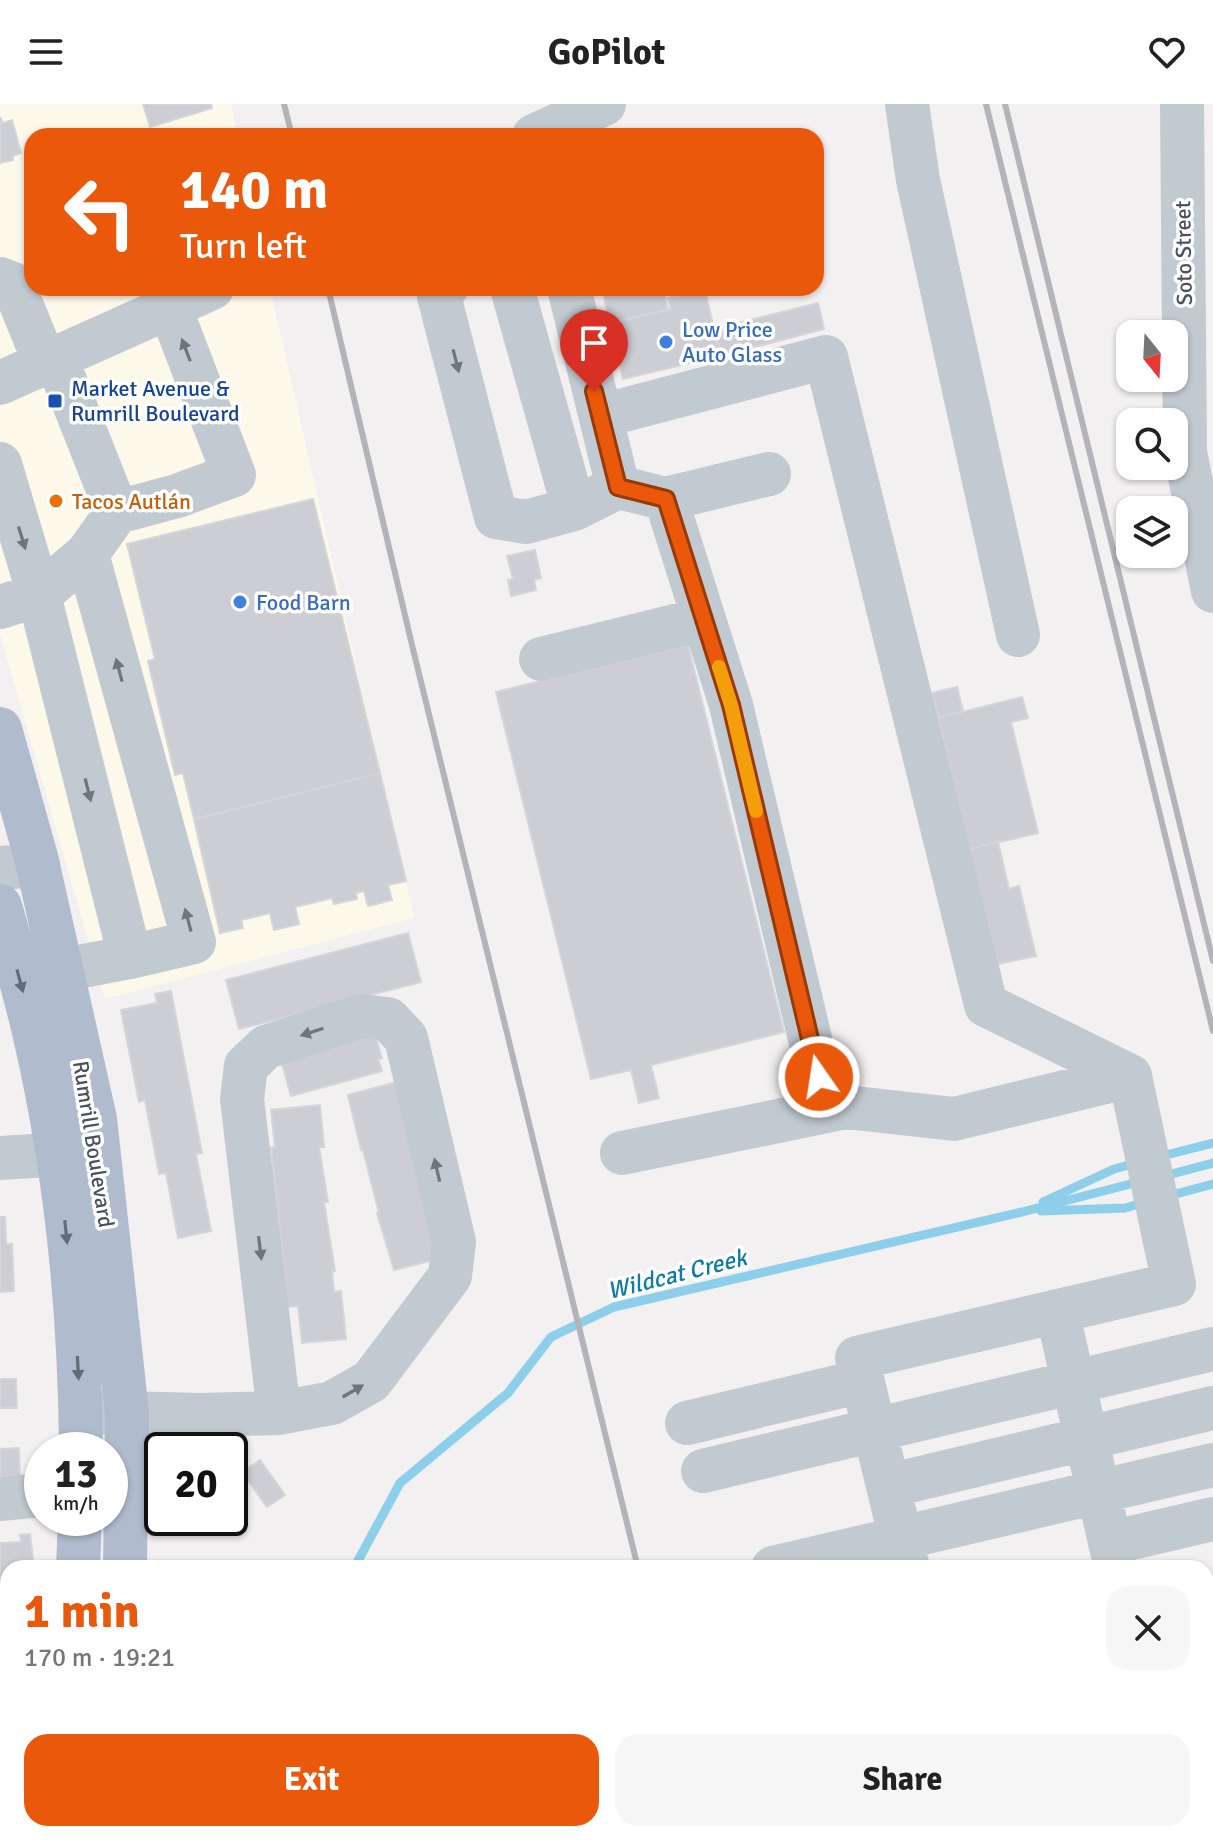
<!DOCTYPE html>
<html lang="en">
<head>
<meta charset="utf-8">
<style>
	body { margin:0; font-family:Signika,sans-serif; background:#f6f6f6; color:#222; height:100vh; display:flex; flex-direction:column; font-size:30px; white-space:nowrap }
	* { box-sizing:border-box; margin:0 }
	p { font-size:26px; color:#767676 }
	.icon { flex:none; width:44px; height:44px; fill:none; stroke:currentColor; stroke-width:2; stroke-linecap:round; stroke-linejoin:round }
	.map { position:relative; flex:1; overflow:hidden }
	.drawer { position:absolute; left:0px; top:1456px; width:1214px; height:282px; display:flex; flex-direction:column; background:#fff; border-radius:24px 24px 0 0; box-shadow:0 2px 6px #0004 }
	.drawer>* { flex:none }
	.top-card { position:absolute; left:24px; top:24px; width:800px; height:168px; border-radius:24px; box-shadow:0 2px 6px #0004; background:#ea580c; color:#fff; overflow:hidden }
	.needle { width:52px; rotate:162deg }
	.tools { position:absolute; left:1116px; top:216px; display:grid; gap:16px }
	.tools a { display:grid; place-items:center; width:72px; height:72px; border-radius:16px; background:#fff; box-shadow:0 2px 6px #0004; font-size:40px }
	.speed { position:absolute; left:24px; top:1328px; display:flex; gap:16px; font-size:40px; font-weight:700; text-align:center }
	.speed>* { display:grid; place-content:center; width:104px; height:104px; border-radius:50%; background:#fff; box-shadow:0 2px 6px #0004; line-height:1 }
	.speed small { font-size:20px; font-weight:400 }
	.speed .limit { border:4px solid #111; border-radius:12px; background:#fff; color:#111 }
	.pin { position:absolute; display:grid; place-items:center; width:68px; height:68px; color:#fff; margin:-82px -34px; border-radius:50% 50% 50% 0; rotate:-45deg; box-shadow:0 0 8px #0007 }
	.pin .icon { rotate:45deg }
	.me { position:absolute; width:88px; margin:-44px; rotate:347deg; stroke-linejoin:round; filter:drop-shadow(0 0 6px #0008) }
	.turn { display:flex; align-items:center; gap:28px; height:168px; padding:0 24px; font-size:36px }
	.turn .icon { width:104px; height:104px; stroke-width:2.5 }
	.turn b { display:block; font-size:56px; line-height:68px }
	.round { display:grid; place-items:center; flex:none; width:84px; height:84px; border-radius:24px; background:#f6f6f6 }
	.overview { display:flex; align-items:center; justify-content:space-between; height:136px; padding:0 24px }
	h1 { font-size:48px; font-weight:700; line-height:60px; color:#ea580c }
	.primary-button { display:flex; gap:16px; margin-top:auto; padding:16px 24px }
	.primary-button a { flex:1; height:92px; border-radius:24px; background:#ea580c; color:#fff; font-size:32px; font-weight:700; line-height:92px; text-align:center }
	.primary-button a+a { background:#f6f6f6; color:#222 }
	header { display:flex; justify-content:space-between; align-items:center; height:104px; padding:0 24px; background:#fff; font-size:36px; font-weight:700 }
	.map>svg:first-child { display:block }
	.commercial { fill:#fcf8ea }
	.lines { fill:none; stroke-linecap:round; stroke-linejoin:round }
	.stream { stroke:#8dcfeb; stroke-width:9 }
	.building { fill:#cdced4; stroke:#d4d5db; stroke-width:2 }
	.minor { stroke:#c1c9d1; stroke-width:44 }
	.major { stroke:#b0bcce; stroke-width:44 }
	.rail { stroke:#b2b4ba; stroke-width:6 }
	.oneway { fill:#6c7580 }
	.oneway2 { fill:#626c79 }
	.route-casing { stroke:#983908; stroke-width:20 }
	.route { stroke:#ea580c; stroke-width:14 }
	.slow { stroke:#f59e0b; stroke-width:14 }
	.shop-dot { fill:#3f7fe0; stroke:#fff; stroke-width:3 }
	.transit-dot { fill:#1a4fb4; stroke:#fff; stroke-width:3 }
	.food-dot { fill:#e8710a; stroke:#fff; stroke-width:3 }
	.labels { text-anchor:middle; stroke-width:7; stroke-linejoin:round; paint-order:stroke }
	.street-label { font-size:22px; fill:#48515d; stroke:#fff }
	.shop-label { font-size:22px; fill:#366cbe; stroke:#fff; text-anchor:start }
	.transit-label { font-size:22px; fill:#164399; stroke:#fff; text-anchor:start }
	.food-label { font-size:22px; fill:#c56008; stroke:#fff; text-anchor:start }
	.water-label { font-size:24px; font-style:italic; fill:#0e7baa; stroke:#fff }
</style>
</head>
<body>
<header><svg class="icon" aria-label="menu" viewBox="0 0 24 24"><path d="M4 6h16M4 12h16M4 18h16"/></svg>GoPilot<svg class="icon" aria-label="heart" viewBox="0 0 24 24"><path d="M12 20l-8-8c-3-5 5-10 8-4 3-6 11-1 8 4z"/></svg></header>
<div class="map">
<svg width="1213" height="1737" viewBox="0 0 1213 1737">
	<rect width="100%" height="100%" fill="#f2f0f0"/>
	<!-- commercial -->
	<path class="commercial" d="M0 0H231L238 32H32V184H270L414 814 105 895 0 530Z"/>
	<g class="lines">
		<!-- stream -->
		<path class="stream" d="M1158 1053 1213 1039
			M1164 1072 1213 1059
			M1168 1092 1213 1080
			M1043 1098 1114 1065 1136 1059
			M1041 1107 1125 1104 1146 1098
			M354 1464 400 1379 508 1289 551 1233 614 1203 1022 1108 1142 1077
			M270 1737 280 1730"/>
	</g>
	<!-- building -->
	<path class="building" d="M143 0H211L212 4 150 23Z
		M0 13 3 19 12 16 21 49 13 52V56L0 59Z
		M602 184H663L668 206 610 219Z
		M705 186 720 252 623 275 610 219 671 205 668 194Z
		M818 199 824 225 720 252 714 225Z
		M313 395 380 669 194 715 183 669 175 671 148 557 155 555 127 440Z
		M535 446 541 474 534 476 536 486 511 492 508 476 513 475 507 452Z
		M688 541 784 928 651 961 659 994 639 999 631 966 591 975 496 588Z
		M957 583 963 607 938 614 932 589Z
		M1022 593 1028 614 1011 618 1038 729 969 745 938 614Z
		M380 669 406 777 388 781 392 796 368 802 364 787 356 789 357 795 334 800 332 794 295 803 299 820 274 826 270 809 241 816 243 824 220 829 194 715Z
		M998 738 1009 785 1019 782 1036 852 998 860 969 745Z
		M408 829 421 878 239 925 226 876Z
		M171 887 202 1049 196 1050 211 1127 178 1134 166 1069 159 1070 145 996 139 998 121 906 157 899 155 890Z
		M375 931 382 954 378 955 382 967 291 992 278 945Z
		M397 978 442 1154 394 1166 377 1109H379L363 1046H361L348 991Z
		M320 1001 324 1043H319L328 1098H324L335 1167 332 1168 334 1188 341 1187 346 1235 302 1239 298 1202 288 1203 271 1044 275 1043 271 1006Z
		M0 1113H5L6 1140H12L14 1187 0 1188Z
		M0 1275H16L17 1304H0Z
		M19 1344 20 1372 0 1373V1345Z
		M260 1356 285 1391 267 1403 242 1368Z
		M30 1430 34 1464H8V1480L0 1481V1439L21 1438 20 1431Z
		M0 1486H8L5 1537H0Z
		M0 1537H8V1643H0Z"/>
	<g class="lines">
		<!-- minor -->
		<path class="minor" d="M907 0 918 76 1018 531
			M1182 0 1185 348 1213 487
			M534 32 604 0
			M0 175 13 180 45 259
			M446 184 439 192 496 413 526 418 574 405 618 383
			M512 184 574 405
			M569 184 618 383 666 395 731 601 819 973 846 1003 954 1015 1130 972
			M56 254 117 408
			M0 279 212 184
			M601 312 826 253 986 901 1130 972 1174 1180 857 1254 908 1464
			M0 360 39 491 130 853 194 838 87 450
			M666 395 769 370
			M0 503 39 491 87 450 117 408 177 392 234 371 170 204
			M541 555 703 515
			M0 764 38 761
			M63 866 130 853
			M622 1049 846 1003
			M0 1054 96 1048
			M1057 1207 1116 1464
			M81 1308 202 1311 279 1309 332 1299 371 1277 450 1172 454 1138 406 934 388 915 361 912 266 943 246 962 242 995 279 1309
			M687 1319 862 1277
			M703 1367 1213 1245
			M888 1382 1213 1304
			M0 1395 42 1391
			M1110 1439 1213 1415
			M773 1464 1213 1361
			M1206 1515 1213 1514
			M1206 1572 1213 1570
			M1206 1663 1213 1662
			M0 1669H8
			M587 1730 588 1737
			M972 1730 974 1737
			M1184 1730 1186 1737
			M1061 1737 1094 1730"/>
		<!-- major -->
		<path class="major" d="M0 625 36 753 95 1015 127 1309 125 1464
			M0 802C12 845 25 888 35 932 66 1066 80 1209 81 1346
			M78 1464 80 1414
			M57 1737V1730
			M103 1737 104 1730"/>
		<!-- rail -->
		<path class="rail" d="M284 0 292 32
			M986 0 1213 927
			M1005 0 1213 857
			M328 184 412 541 638 1464
			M702 1730 704 1737"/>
	</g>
	<!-- one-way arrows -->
	<defs><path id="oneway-solid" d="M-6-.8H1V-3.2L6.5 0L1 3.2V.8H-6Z" transform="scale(2)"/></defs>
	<g class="oneway">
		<use href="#oneway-solid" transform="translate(186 246) rotate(-111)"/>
		<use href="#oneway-solid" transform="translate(456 257) rotate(76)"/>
		<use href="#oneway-solid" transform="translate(22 434) rotate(73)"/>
		<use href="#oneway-solid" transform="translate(119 566) rotate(-105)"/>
		<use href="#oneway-solid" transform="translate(88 686) rotate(76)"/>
		<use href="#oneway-solid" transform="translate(188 816) rotate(-105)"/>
		<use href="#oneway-solid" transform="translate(312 928) rotate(162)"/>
		<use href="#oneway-solid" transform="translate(437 1066) rotate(-103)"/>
		<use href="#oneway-solid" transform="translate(260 1144) rotate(83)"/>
		<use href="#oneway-solid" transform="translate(353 1287) rotate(-30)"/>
	</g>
	<g class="oneway2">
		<use href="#oneway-solid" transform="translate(20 877) rotate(75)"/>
		<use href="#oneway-solid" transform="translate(66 1128) rotate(84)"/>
		<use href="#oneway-solid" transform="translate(78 1264) rotate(87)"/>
	</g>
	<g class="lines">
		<!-- route casing -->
		<g class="route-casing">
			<path id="route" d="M594 287 618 383 666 395 731 601 819 973"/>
		</g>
		<!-- route -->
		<use href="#route" class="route"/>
		<!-- slow -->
		<path class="slow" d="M719 563 731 601 756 707"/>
	</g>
	<!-- markers -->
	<g class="shop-dot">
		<circle cx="666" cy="238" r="8"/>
		<circle cx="240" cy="498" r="8"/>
	</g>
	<rect class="transit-dot" x="47" y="289" width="16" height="16" rx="4"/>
	<circle class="food-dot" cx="56" cy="397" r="8"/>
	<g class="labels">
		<!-- street labels -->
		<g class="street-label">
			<text transform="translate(1183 149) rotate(-91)" y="8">Soto Street</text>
			<text transform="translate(94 1040) rotate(81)" y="8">Rumrill Boulevard</text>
		</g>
		<!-- shop labels -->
		<g class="shop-label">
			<text x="682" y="233">Low Price<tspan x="682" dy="25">Auto Glass</tspan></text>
			<text x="256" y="506">Food Barn</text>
		</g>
		<!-- transit labels -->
		<g class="transit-label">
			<text x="71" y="292">Market Avenue &amp;<tspan x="71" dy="25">Rumrill Boulevard</tspan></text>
		</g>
		<!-- food labels -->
		<g class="food-label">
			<text x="72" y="405">Tacos Autlán</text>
		</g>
		<!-- water labels -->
		<g class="water-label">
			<text transform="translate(677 1170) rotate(-14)" y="8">Wildcat Creek</text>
		</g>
	</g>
</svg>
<div class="tools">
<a><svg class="needle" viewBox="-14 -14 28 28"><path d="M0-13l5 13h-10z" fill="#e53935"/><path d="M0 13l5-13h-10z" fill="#767676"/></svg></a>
<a><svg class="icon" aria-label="search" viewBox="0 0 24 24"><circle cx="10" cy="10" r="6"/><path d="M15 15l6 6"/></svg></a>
<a><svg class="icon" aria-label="layers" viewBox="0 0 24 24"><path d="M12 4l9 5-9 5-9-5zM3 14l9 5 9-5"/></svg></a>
</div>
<div class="speed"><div>13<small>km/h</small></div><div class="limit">20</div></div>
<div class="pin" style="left:594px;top:287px;background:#d93025"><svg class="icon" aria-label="arrive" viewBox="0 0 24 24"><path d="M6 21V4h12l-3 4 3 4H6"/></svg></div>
<svg class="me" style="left:819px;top:973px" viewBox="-20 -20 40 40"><circle r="17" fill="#ea580c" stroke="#fff" stroke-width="3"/><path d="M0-11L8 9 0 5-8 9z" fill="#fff"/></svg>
<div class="top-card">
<div class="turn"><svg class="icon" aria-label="left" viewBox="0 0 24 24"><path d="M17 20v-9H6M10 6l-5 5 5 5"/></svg><div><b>140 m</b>Turn left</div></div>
</div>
<section class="drawer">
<div class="overview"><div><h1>1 min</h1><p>170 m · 19:21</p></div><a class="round"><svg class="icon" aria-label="close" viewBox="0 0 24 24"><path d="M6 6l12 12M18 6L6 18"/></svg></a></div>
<div class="primary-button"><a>Exit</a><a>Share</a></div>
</section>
</div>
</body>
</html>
